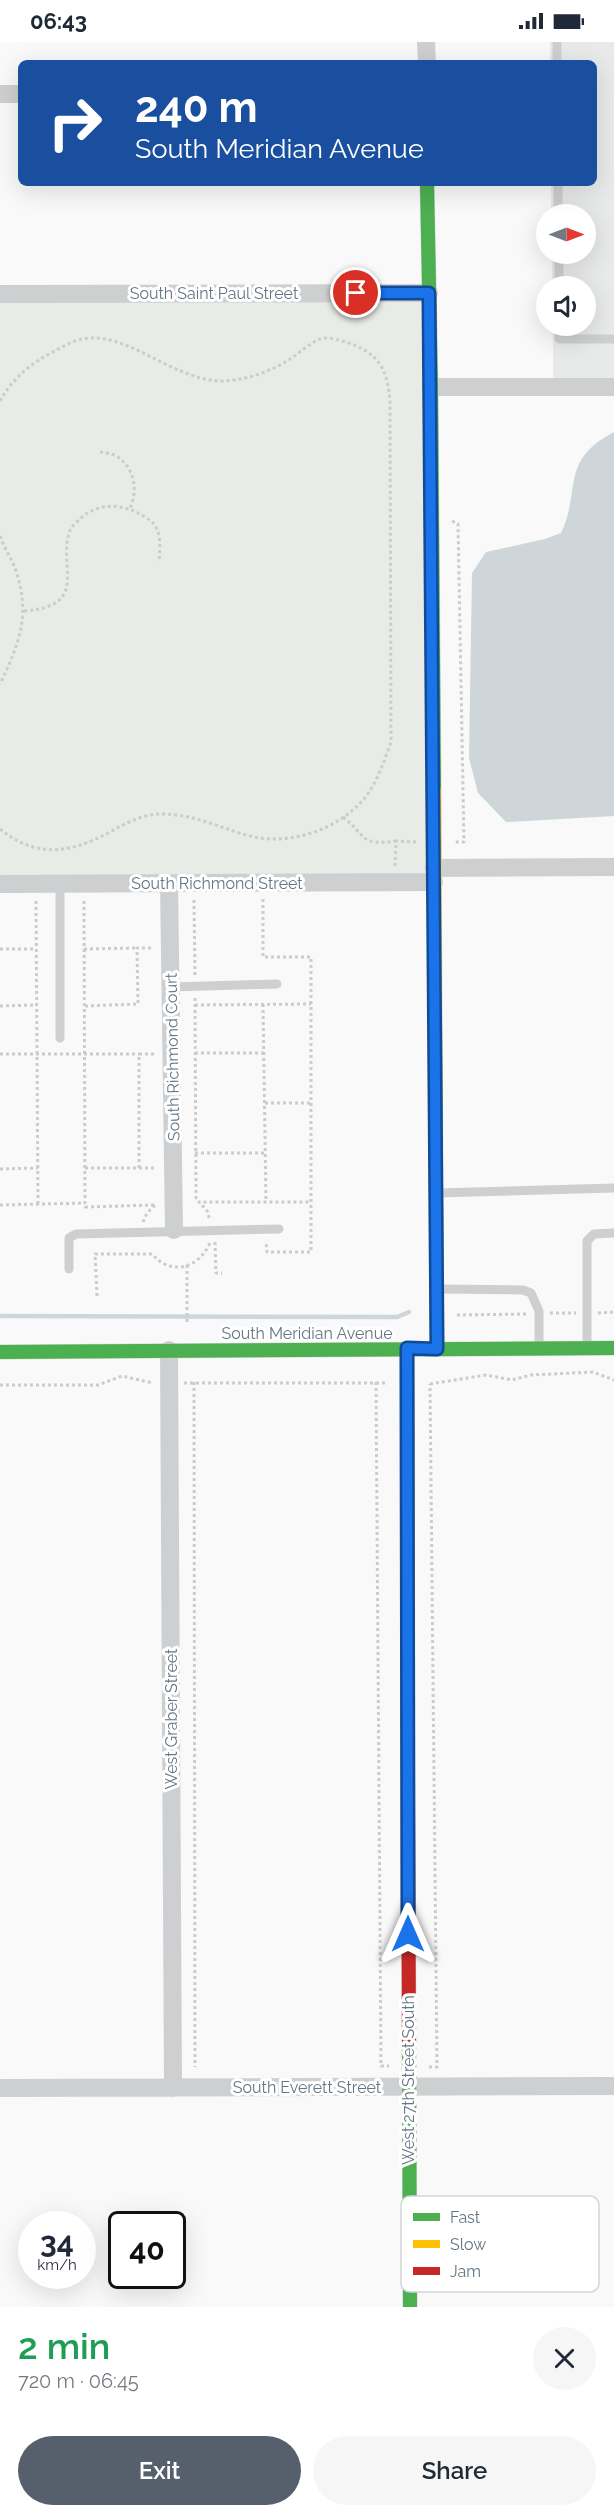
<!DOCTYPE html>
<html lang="en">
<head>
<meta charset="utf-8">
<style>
	body { margin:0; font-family:Raleway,sans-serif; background:#f6f6f7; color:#1f2937; height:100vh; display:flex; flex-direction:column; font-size:22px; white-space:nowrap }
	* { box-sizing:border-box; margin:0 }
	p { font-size:20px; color:#747a83 }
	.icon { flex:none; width:33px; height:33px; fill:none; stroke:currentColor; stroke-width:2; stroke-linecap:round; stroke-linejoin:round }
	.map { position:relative; height:2265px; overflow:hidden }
	.panel { display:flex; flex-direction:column; background:#fff; flex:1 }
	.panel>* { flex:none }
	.guide { position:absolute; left:18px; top:18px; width:579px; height:126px; border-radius:9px; box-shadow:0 6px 24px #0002; background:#1a4fa0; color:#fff; overflow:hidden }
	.needle { width:39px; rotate:90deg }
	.tools { position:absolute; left:536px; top:162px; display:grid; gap:12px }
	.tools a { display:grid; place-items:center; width:60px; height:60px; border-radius:50%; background:#fff; box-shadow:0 6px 24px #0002; font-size:30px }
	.speed { position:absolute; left:18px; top:2169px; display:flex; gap:12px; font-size:30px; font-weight:700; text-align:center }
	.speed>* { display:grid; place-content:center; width:78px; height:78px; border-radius:50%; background:#fff; box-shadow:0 6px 24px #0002; line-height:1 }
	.speed small { font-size:15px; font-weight:400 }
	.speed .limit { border:3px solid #111; border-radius:9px; background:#fff; color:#111 }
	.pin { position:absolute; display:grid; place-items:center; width:51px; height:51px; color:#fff; margin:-26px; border:3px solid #fff; border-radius:50%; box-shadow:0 2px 6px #0007 }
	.me { position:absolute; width:66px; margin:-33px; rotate:0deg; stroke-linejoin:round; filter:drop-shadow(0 0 4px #0008) }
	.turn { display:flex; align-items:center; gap:21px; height:126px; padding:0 18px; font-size:27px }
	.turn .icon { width:78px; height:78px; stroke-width:2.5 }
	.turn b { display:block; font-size:42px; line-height:51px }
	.round { display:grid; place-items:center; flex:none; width:63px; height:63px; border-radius:32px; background:#f6f6f7 }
	.headline { display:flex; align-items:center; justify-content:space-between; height:102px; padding:0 18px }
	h1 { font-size:36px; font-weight:600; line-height:45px; color:#1e9e55 }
	.primary-button { display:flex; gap:12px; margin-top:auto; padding:12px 18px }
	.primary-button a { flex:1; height:69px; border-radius:36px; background:#56606c; color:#fff; font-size:24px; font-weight:600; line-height:69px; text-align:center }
	.primary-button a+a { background:#f6f6f7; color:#1f2937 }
	.status { display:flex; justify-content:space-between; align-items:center; height:42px; padding:0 30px; background:#fff; direction:ltr }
	.status svg { height:16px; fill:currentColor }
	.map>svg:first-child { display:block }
	.built { fill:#e8e9e9 }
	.green { fill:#e8ebe6 }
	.water { fill:#ced6d9 }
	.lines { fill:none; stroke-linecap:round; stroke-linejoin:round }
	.stream { stroke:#ced6d9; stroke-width:4.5 }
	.fast-casing { stroke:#d5d6d7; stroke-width:15 }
	.slow-casing { stroke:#d5d6d7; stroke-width:15 }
	.jam-casing { stroke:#d5d6d7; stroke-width:15 }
	.path { stroke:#cbcccd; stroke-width:3; stroke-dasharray:3 3; stroke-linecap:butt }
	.lane { stroke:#cecfd0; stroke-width:9 }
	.street { stroke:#cecfd0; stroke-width:18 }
	.fast { stroke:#4caf50; stroke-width:14 }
	.slow { stroke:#ffc107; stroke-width:14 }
	.jam { stroke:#c62828; stroke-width:14 }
	.route-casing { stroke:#114b97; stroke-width:15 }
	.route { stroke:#1a73e8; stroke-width:10 }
	.labels { text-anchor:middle; stroke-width:6; stroke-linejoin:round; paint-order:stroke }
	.street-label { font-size:16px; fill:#657683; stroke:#fff }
	.key { fill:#fff; stroke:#d1d6da; stroke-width:1.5 }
	.key-label { font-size:16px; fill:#657683 }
</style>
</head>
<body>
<div class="status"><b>06:43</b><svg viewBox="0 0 49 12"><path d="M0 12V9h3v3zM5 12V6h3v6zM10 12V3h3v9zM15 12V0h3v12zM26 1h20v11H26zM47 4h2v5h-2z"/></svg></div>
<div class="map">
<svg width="614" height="2265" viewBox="0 0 614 2265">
	<rect width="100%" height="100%" fill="#f9f9f9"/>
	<!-- built -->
	<path class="built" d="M550 0H614V345H553V284H585V244H552V212H585V172H551V141H594V21H550Z"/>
	<!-- green -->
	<path class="green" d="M429 251 434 840 0 842V252Z"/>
	<!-- water -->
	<path class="water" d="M614 390V774L506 780 478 751 469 716 472 531 486 510 545 497 561 491C582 447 559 419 614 390Z"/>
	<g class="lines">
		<!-- stream -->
		<path class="stream" d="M0 1274 397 1275 409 1270"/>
		<!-- fast casing -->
		<g class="fast-casing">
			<path id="fast" d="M427 141 431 345 434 748
				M435 976 437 1307
				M407 1307 408 1758
				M0 1310 614 1306
				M409 1999 410 2265"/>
		</g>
		<!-- slow casing -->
		<g class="slow-casing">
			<path id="slow" d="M434 748 435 976"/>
		</g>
		<!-- jam casing -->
		<g class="jam-casing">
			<path id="jam" d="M408 1758 409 1999"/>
		</g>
		<!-- path -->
		<path class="path" d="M0 359C12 337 31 321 53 310 62 305 72 299 82 297 126 288 171 337 220 339 245 339 273 329 293 315 302 309 310 301 320 297 327 294 338 298 346 300 379 311 388 327 390 361L391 700C384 719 377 742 363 758 337 788 289 804 250 794 220 786 194 772 162 772 143 772 126 781 110 790 71 811 37 817 0 787
			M100 410C106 411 114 412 118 415 135 427 138 450 130 466
			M452 479 458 482 464 800H453
			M0 494C4 506 12 517 16 529 31 573 19 602 0 642
			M24 569C93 564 55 521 71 486 73 483 78 479 81 476 102 457 131 463 152 480 162 489 160 507 159 520
			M343 775C367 794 359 804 396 799
			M395 824 396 799 416 800
			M263 857V915H311V1210H267L266 1199
			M194 858 195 934
			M36 859 38 1162
			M84 859 85 1165 154 1163
			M0 907H36
			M84 907 137 906
			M195 956 196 1156 199 1160
			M263 962 266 1160
			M195 963 311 962
			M0 964 37 963
			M85 964 138 962 137 906H153
			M195 1011H264
			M0 1012H139
			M265 1061H311
			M195 1111H265
			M85 1126H155
			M139 1126V1012H154
			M0 1127 38 1126
			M0 1163 85 1161
			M209 1176 208 1170 199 1160H311
			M143 1180 147 1171 155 1163
			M215 1200 216 1231H222
			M187 1223V1282
			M97 1254 95 1212H152C171 1234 198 1227 210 1201
			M550 1271H576
			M598 1271 614 1270
			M457 1273 528 1272
			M194 1340 195 2025
			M376 1340 381 2024H389
			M184 1341H387
			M430 1342 486 1333 512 1338 531 1333 593 1330 614 1338
			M0 1343H98L122 1334 153 1341
			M429 2025H437L430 1342"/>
		<!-- lane -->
		<path class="lane" d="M557 0V21
			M558 141V172
			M559 212V244
			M559 284V297H614
			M60 841V996
			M171 945 277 942
			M438 1151 614 1146
			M69 1227V1196L76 1192 279 1187
			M439 1247 523 1248 531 1251 539 1269V1304
			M587 1304V1199L594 1192 614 1191"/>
		<!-- street -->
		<path class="street" d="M426 0 427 21
			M0 52H21
			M0 252 429 251
			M431 345H614
			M434 826 614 825
			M169 841 174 1188
			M0 842 434 840
			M169 1308 173 2046
			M0 2046 614 2044"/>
		<!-- fast -->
		<use href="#fast" class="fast"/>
		<!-- slow -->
		<use href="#slow" class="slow"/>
		<!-- jam -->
		<use href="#jam" class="jam"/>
	</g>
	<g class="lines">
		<!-- route casing -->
		<g class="route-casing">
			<path id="route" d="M356 251H429L437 1307 407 1306 408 1892"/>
		</g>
		<!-- route -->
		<use href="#route" class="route"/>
	</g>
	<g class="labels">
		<!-- street labels -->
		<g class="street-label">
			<text x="214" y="257">South Saint Paul Street</text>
			<text x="217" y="847">South Richmond Street</text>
			<text transform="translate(172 1015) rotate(-91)" y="6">South Richmond Court</text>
			<text x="307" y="1297">South Meridian Avenue</text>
			<text transform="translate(171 1677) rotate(-90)" y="6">West Graber Street</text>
			<text transform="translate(408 2038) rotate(-90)" y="6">West 27th Street South</text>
			<text x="307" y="2051">South Everett Street</text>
		</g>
	</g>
	<!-- legend -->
	<rect x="401" y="2154" width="198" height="96" rx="9" class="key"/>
	<rect x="413" y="2171" width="27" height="8" fill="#4caf50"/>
	<rect x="413" y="2198" width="27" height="8" fill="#ffc107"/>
	<rect x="413" y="2225" width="27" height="8" fill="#c62828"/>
	<g class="key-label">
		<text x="450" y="2181">Fast</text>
		<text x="450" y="2208">Slow</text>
		<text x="450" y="2235">Jam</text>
	</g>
</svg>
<div class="tools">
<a><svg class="needle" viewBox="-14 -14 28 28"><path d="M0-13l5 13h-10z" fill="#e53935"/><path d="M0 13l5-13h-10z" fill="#747a83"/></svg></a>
<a><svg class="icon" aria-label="sound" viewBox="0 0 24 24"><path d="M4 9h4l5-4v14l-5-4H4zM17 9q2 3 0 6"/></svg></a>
</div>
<div class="speed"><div>34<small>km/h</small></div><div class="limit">40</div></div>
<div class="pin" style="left:356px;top:251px;background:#d93025"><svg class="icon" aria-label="arrive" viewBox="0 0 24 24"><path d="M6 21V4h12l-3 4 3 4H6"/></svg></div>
<svg class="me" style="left:408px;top:1892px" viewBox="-20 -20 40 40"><path d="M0-17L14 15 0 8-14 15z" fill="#1a73e8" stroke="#fff" stroke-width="4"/></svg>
<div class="guide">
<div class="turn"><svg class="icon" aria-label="right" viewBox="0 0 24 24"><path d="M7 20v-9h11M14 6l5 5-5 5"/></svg><div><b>240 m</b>South Meridian Avenue</div></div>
</div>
</div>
<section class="panel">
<div class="headline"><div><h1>2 min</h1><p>720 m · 06:45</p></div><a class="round"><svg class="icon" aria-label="close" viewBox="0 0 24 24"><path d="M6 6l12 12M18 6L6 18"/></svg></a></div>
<div class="primary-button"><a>Exit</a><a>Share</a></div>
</section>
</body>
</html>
